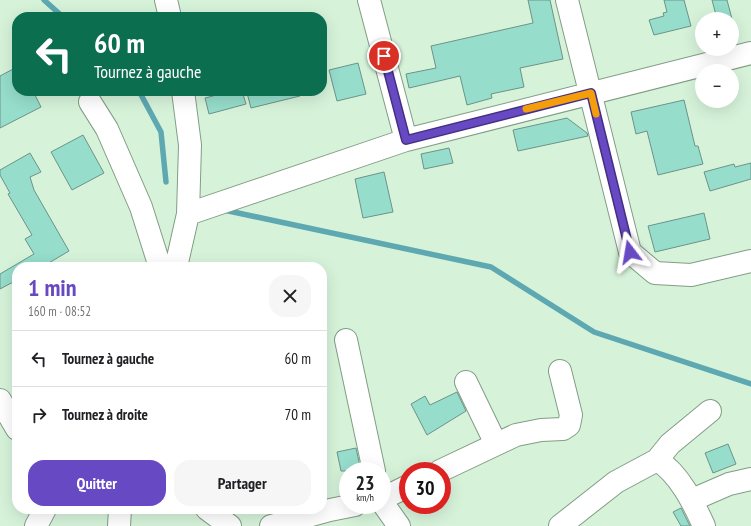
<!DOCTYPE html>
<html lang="fr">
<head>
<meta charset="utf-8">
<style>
	body { margin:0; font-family:"PT Sans Narrow",sans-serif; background:#f6f6f6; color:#202124; height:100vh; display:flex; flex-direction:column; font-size:15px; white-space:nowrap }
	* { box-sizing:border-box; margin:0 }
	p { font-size:13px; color:#757577 }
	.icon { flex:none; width:22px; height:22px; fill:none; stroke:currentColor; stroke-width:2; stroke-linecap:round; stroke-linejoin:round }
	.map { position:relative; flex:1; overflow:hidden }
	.sheet { position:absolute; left:12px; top:262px; width:315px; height:252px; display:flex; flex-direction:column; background:#fff; border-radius:16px; box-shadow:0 4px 16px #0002 }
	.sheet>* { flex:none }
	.banner { position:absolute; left:12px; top:12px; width:315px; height:84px; border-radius:16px; box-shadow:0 4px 16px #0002; background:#0b6e4f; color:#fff; overflow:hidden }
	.fabs { position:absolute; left:695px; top:12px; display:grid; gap:8px }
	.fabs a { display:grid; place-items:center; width:44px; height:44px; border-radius:50%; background:#fff; box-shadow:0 4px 16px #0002; font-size:20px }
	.speed { position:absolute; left:339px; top:462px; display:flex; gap:8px; font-size:20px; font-weight:700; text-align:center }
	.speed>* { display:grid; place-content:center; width:52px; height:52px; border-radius:50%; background:#fff; box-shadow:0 4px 16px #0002; line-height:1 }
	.speed small { font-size:10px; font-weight:400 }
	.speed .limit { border:6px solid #d22; background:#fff; color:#111 }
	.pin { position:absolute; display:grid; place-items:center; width:34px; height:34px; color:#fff; margin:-17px; border:2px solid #fff; border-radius:50%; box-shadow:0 1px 4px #0007 }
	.me { position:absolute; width:44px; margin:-22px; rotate:346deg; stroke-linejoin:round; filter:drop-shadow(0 0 3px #0008) }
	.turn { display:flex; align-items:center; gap:14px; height:84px; padding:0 16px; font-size:18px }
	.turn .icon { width:52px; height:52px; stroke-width:2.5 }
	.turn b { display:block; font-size:28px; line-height:34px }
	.round { display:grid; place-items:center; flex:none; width:42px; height:42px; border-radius:16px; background:#f6f6f6 }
	.summary { display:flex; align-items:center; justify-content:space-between; height:68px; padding:0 16px }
	h1 { font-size:24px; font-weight:700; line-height:30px; color:#674ac3 }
	.cta { display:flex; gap:8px; margin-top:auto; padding:8px 16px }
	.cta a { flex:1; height:46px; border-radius:16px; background:#674ac3; color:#fff; font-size:16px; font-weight:700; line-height:46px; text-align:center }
	.cta a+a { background:#f6f6f6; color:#202124 }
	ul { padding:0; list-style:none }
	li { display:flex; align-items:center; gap:12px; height:56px; padding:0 16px; border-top:1px solid #e0e0e0 }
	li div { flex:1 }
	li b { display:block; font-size:15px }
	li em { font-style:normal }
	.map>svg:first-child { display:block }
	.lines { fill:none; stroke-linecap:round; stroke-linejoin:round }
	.stream { stroke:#5da8b1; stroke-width:5.5 }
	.building { fill:#96ddcb; stroke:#6c9389 }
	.minor-casing { stroke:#829d85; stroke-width:24 }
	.minor { stroke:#fff; stroke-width:22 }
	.route-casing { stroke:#43307f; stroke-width:10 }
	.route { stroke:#674ac3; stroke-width:7 }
	.slow { stroke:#f59e0b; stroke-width:7 }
</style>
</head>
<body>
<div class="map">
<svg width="751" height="526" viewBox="0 0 751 526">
	<rect width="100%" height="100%" fill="#d6f3da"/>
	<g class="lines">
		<!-- stream -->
		<path class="stream" d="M44 0 63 17
			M139 91 161 132 166 182
			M224 210 491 267 594 332 751 384"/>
	</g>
	<!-- building -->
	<path class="building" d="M528 0H550L563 59 520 68 524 87 491 94 492 98 467 105 460 76 409 88 406 74 436 68 431 46 533 23Z
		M664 0H684L691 26 654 35 649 20 664 16 663 13 667 12Z
		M712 0H727L732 19H717Z
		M358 63 366 94 337 101 329 70Z
		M17 67V91H33L41 107 0 128V76Z
		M232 91H242L246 104 209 114 205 98Z
		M256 91H299L300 96 251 108 247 93Z
		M684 100 695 146H698L703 164 658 175 647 131 636 134 631 112Z
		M567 118 587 133 588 136 518 151 513 130Z
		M83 135 104 173 72 190 51 152Z
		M449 148 453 163 424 169 421 154Z
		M30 153 41 172 30 177 34 190 69 251 42 267H17V280L0 289V274L34 254 25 239 32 235 8 194 10 193 0 175V170Z
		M751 163V179L710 191 704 172 734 164 735 167Z
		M384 172 393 212 363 218 355 179Z
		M704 213 710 239 655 252 648 226Z
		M457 392 466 411 427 435 411 404 425 396 430 405Z
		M728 444 736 464 713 473 705 453Z
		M356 448 361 471H341L337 452Z
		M681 508 690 526H681L673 512Z"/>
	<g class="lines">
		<!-- minor casing -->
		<g class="minor-casing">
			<path id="minor" d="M166 0 170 17
				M369 0 406 140
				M567 0 630 252 655 273 691 275 751 261
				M90 102 107 129 141 207 160 267
				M188 214 406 140 751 53
				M176 267 188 214 190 145 183 91
				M346 340 374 471
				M466 382 496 444
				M0 400 17 429
				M657 460 670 444 710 411
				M440 471 516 435 541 430 563 429 569 425 571 415 560 371
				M382 499 408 486
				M692 500 729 484 751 479
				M382 502 399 526
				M207 509 230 526
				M36 526 45 509
				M119 526 120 509
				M271 526 330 510 355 505
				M560 526 616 482 657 460C679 473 694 504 704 526"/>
		</g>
		<!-- minor -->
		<use href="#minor" class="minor"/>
	</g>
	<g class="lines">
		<!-- route casing -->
		<g class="route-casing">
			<path id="route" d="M384 56 406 140 591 93 630 252"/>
		</g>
		<!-- route -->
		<use href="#route" class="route"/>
		<!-- slow -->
		<path class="slow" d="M526 109 591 93 596 114"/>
	</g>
</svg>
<div class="fabs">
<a>+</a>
<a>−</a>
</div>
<div class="speed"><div>23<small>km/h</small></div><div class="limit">30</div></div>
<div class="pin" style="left:384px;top:56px;background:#d93025"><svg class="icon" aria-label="arrive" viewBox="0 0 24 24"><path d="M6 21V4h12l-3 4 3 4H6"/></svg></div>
<svg class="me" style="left:630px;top:252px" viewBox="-20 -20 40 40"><path d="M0-17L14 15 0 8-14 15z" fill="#674ac3" stroke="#fff" stroke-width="4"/></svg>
<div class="banner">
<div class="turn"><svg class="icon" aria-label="left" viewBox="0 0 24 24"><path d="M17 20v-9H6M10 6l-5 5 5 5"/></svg><div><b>60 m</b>Tournez à gauche</div></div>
</div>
<section class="sheet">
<div class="summary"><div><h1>1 min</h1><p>160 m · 08:52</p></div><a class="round"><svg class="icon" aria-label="close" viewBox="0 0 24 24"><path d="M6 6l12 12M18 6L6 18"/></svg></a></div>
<ul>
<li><svg class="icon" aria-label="left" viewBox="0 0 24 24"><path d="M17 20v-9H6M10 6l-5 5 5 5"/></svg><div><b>Tournez à gauche</b></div><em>60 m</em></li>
<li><svg class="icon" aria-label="right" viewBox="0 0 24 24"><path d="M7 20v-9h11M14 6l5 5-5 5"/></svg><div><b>Tournez à droite</b></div><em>70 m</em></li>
</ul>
<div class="cta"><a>Quitter</a><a>Partager</a></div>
</section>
</div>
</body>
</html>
